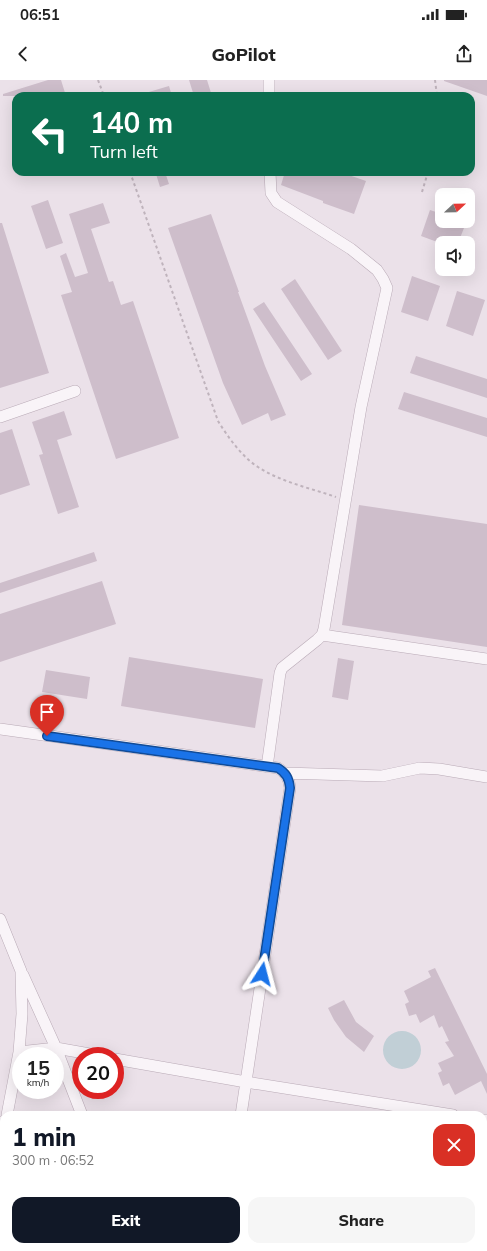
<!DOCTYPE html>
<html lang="en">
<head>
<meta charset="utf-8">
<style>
	body { margin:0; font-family:Mulish,sans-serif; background:#f6f6f6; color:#222; height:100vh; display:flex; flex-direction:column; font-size:15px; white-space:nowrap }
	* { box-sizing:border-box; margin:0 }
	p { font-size:13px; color:#767676 }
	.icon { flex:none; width:22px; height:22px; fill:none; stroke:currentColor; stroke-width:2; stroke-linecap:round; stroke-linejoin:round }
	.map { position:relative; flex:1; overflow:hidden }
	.side { position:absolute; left:0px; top:1031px; width:487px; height:140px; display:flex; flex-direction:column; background:#fff; border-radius:12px 12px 0 0; box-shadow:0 4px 16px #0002 }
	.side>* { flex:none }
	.hud { position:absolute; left:12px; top:12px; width:463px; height:84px; border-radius:12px; box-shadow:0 4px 16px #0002; background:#0b6e4f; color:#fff; overflow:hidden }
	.needle { width:26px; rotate:68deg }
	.controls { position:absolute; left:435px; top:108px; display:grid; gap:8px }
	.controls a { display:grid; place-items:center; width:40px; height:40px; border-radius:8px; background:#fff; box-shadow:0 4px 16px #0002; font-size:20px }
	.speed { position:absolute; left:12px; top:967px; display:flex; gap:8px; font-size:20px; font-weight:700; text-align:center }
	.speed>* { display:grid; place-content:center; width:52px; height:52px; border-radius:50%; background:#fff; box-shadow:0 4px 16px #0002; line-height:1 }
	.speed small { font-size:10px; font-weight:400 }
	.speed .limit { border:6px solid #d22; background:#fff; color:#111 }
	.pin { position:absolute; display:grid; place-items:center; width:34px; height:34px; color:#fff; margin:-41px -17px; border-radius:50% 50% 50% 0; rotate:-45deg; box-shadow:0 0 4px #0007 }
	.pin .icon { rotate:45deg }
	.me { position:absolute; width:44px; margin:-22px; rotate:9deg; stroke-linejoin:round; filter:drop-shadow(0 0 3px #0008) }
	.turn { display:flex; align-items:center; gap:14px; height:84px; padding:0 12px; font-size:18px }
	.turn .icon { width:52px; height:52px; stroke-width:2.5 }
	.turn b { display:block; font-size:28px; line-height:34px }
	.round { display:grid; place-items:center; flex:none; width:42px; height:42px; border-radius:12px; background:#f6f6f6 }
	.summary { display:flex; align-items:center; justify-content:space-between; height:68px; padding:0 12px }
	h1 { font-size:24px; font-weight:800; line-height:30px; color:#111827 }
	.button { display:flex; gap:8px; margin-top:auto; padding:8px 12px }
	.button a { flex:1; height:46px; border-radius:12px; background:#111827; color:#fff; font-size:16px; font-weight:800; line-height:46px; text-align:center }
	.button a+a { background:#f6f6f6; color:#222 }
	.status { display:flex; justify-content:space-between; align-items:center; height:28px; padding:0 20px; background:#fff; direction:ltr }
	.status svg { height:11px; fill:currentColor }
	header { display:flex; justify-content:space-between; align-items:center; height:52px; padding:0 12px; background:#fff; font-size:18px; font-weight:800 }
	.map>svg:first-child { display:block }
	.green { fill:#c1cfd6 }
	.building { fill:#cebecb }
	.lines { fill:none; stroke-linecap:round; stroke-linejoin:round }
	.minor-casing { stroke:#b9aab6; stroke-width:12 }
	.path { stroke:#bfb3bc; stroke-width:2; stroke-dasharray:3 3; stroke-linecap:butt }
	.minor { stroke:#f9f4f8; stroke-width:11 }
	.route-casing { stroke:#114b97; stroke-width:10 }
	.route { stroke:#1a73e8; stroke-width:7 }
</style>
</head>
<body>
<div class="status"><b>06:51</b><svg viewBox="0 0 49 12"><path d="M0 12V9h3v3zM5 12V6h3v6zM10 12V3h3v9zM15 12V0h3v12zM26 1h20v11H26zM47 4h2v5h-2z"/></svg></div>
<header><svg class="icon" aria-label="back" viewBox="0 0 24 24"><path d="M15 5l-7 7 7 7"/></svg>GoPilot<svg class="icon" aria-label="share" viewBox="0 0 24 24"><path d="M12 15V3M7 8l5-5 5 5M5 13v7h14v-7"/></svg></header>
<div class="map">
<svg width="487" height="1171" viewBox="0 0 487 1171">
	<rect width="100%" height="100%" fill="#ebe1e9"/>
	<!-- green -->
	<path class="green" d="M383 970a19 19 0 1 1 38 0a19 19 0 1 1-38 0Z
		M483 1086H487V1115L483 1114Z
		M483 1121 487 1122V1150L483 1149Z"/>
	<!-- building -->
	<path class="building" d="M48 0H61L66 16H3V14Z
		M189 0H207L212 16H194Z
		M444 0H487V16L444 1Z
		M169 6 172 16H142V14Z
		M163 92H165L169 104 160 107 156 94Z
		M285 92H340L366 101 354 134 323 123V121L281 105Z
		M48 120 63 163 46 169 31 126Z
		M103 123 110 143 91 149 109 202 113 201 121 225 133 221 179 358 116 379 61 215 72 212 60 176 66 173 75 197 88 193 69 134Z
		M430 130 442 134V141H460L466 143 458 163H440L421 156Z
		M211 134 239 212H238L265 286 286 335 271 341 268 333 242 345 223 303 168 148Z
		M0 143H2L49 293 0 308Z
		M412 196 440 206 428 241 401 232Z
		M295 199 342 271 328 280 281 209Z
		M457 211 485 220 473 256 446 246Z
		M264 222 312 294 301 301 253 229Z
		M416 276 487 299V318L410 293Z
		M404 312 487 338V357L398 329Z
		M64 331 72 355 57 360 79 427 58 434 39 375 43 374 32 342Z
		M12 349 30 405 0 415V353Z
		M359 425 487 444V567L342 545Z
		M94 472 97 481 0 513V503Z
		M102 501 116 544 0 582V534Z
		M129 577 263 599 255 648 121 626Z
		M338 578 354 581 348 620 332 617Z
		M46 590 90 597 87 619 42 612Z
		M435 888 487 994V1014L481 1001 455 1015 449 1003 443 1006 438 993 442 991 438 983 454 976 445 962 449 961 442 946 439 948 434 935 420 943 416 934 409 936 405 924 409 922 404 911 431 897 428 891Z
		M344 920 356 942 374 956 364 972 346 957 334 940 328 928Z"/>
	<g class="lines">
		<!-- minor casing -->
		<g class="minor-casing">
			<path id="minor" d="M269 0V16
				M0 337 75 311
				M322 555 487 579
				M0 649 278 688C286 693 289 698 290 708L241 1035
				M267 687 280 593 282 588 317 560 322 555 324 549 361 327 387 208 383 199 377 190 351 169 277 122 271 113 270 92
				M285 693 382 696 420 688 439 689 487 697
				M0 839 21 891 22 934 19 972 7 1035
				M23 895 56 968 82 1035
				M19 972 56 968 101 976
				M115 979 246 1002 453 1035
				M483 1040H487
				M0 1050 4 1041
				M132 1167 133 1171
				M221 1171 222 1167"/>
		</g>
		<!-- path -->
		<path class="path" d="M98 0 104 16
			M435 0 437 16
			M130 92 218 341C228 357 242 377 258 387 281 402 310 408 336 417
			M422 112 428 92"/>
		<!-- minor -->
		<use href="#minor" class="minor"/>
	</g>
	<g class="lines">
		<!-- route casing -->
		<g class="route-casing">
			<path id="route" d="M47 656 278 688C286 693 289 698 290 708L262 894"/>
		</g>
		<!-- route -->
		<use href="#route" class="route"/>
	</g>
</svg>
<div class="controls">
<a><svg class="needle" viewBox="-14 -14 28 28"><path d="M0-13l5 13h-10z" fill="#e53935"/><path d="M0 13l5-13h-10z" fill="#767676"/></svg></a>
<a><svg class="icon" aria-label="sound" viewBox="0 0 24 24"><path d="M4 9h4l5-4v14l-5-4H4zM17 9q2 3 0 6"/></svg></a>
</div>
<div class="speed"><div>15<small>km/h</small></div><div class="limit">20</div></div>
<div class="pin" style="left:47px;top:656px;background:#d93025"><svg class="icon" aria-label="arrive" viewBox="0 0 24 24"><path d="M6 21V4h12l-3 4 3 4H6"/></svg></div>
<svg class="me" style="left:262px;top:894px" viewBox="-20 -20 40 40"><path d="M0-17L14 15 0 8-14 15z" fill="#1a73e8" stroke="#fff" stroke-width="4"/></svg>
<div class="hud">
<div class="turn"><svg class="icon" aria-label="left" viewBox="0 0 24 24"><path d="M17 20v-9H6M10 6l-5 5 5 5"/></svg><div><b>140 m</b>Turn left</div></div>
</div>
<section class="side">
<div class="summary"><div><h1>1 min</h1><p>300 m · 06:52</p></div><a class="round" style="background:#d93025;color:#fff"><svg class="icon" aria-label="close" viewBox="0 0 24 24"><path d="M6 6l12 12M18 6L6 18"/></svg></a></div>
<div class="button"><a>Exit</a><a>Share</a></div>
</section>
</div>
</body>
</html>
